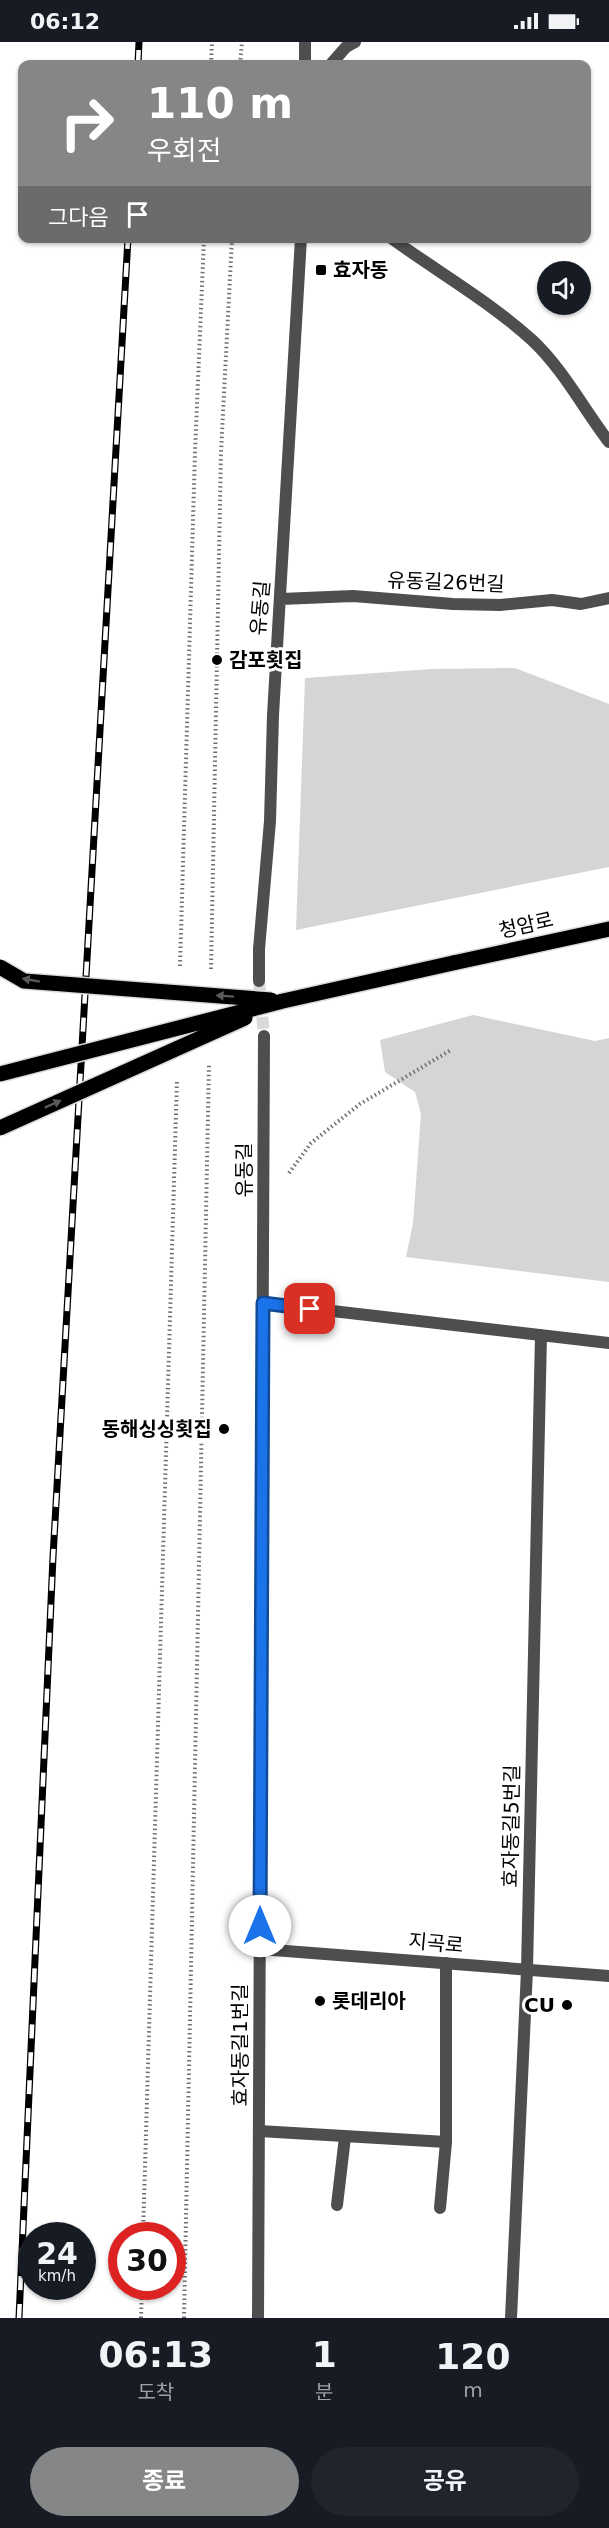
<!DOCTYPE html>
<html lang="ko">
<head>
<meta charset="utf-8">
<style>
	body { margin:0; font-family:"DejaVu Sans","Noto Sans KR",sans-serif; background:#20242c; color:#f1f3f6; height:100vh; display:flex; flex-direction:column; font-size:22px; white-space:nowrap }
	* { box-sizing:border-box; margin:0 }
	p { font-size:20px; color:#9ea1a6 }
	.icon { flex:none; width:33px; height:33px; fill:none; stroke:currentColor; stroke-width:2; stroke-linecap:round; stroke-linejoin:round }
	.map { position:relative; height:2276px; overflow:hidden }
	.details { display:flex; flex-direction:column; background:#171b24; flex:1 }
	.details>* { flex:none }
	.hud { position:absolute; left:18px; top:18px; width:573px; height:183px; border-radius:12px; box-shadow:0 2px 4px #0004; background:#858687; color:#fff; overflow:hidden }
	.fabs { position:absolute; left:537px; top:219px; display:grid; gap:12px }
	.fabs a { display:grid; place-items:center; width:54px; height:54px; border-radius:50%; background:#171b24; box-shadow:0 2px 4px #0004; font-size:30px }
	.speed { position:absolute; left:18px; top:2180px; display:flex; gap:12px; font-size:30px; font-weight:700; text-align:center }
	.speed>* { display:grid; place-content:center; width:78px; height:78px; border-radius:50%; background:#171b24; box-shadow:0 2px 4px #0004; line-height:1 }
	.speed small { font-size:15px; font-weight:400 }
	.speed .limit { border:9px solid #d22; background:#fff; color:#111 }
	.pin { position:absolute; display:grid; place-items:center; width:51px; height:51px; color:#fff; margin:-26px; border-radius:12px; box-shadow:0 3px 9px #0006 }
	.me { position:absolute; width:66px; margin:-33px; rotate:0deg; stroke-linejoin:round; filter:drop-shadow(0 0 4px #0008) }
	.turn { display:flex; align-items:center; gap:21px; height:126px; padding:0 30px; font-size:27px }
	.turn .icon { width:78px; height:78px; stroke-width:2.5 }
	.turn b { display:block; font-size:42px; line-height:51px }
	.then { display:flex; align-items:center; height:57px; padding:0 30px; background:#0003; gap:12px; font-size:22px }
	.eta { display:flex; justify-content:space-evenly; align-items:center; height:102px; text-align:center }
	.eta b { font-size:36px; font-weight:700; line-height:42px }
	.primary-button { display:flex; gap:12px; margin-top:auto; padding:12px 30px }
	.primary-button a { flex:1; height:69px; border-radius:36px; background:#858687; color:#fff; font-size:24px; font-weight:700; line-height:69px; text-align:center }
	.primary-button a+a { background:#20242c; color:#f1f3f6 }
	.status { display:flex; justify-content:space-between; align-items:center; height:42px; padding:0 30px; background:#171b24; direction:ltr }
	.status svg { height:16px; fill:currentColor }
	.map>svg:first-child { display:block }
	.green { fill:#d5d5d5 }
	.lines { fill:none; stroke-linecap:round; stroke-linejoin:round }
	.street-tunnel { stroke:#d9d9d9; stroke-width:12; stroke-dasharray:12 6; stroke-linecap:butt }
	.primary-casing { stroke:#dbdbdb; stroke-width:18 }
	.path { stroke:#707070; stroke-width:4; stroke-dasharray:1.5 3; stroke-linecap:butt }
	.lane { stroke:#4e4e4e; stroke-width:12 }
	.street { stroke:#4e4e4e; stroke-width:12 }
	.primary { stroke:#000; stroke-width:15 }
	.rail-casing { stroke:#000; stroke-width:7 }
	.rail { stroke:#fff; stroke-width:4.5; stroke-dasharray:14; stroke-linecap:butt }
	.primary-bridge-casing { stroke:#dbdbdb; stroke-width:18; stroke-linecap:butt }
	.primary-bridge { stroke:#000; stroke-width:15 }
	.oneway { fill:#595959 }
	.route-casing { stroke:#114b97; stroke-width:15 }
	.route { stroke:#1a73e8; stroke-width:10 }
	.poi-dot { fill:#000; stroke:#fff; stroke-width:2 }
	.labels { text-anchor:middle; stroke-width:6; stroke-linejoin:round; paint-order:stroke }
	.poi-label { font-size:20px; font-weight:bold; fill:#000; stroke:#fff; text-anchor:start }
	.street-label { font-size:20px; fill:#000; stroke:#fff }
</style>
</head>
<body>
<div class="status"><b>06:12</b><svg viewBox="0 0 49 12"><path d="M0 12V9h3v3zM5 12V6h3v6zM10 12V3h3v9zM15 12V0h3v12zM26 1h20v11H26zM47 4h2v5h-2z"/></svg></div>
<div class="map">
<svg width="609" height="2276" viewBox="0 0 609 2276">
	<rect width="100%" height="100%" fill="#fff"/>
	<!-- green -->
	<path class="green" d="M515 626 609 662V825L296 888 305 636 432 627Z
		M473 973 595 999 609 996V1240L406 1215 413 1181 421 1072 415 1050 385 1030 380 998Z"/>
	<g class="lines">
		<!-- street-tunnel -->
		<path class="street-tunnel" d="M259 939 264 994"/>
		<!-- primary casing -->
		<g class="primary-casing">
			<path id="primary" d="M453 921 609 887"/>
		</g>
		<!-- path -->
		<path class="path" d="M211 22 212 0
			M240 22 242 0
			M180 924 195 410 204 196
			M211 927 221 410 232 196
			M289 1131 311 1101 360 1062 451 1008
			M143 2193 177 1037
			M141 2276 142 2244
			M184 2276 209 1022"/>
		<!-- lane -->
		<path class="lane" d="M259 2089 446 2100V1921
			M337 2163 345 2095
			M440 2166 446 2100"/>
		<!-- street -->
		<path class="street" d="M305 22V0
			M331 22 346 5 355 0
			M391 196C438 230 489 259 532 298 563 327 583 366 609 400
			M281 557 353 554 453 562 500 563 552 558 581 562 609 556
			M259 939V907L270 779 273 673 301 196
			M263 1261 609 1301
			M260 1907 609 1934
			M258 2276 264 994
			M511 2276 527 1928 541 1293"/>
		<!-- primary -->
		<use href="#primary" class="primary"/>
		<!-- rail casing -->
		<g class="rail-casing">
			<path id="rail" d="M138 22 139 0
				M19 2276 53 1515 128 196"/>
		</g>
		<!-- rail -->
		<use href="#rail" class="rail"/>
		<!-- primary-bridge casing -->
		<g class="primary-bridge-casing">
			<path id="primary-bridge" d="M0 925 24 939 271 958
				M0 1032 283 959 453 921
				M0 1086 245 976"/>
		</g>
		<!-- primary-bridge -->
		<use href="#primary-bridge" class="primary-bridge"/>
	</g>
	<!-- one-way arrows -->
	<defs><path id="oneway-solid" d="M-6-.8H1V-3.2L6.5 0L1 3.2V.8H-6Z" transform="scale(1.5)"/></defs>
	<g class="oneway">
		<use href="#oneway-solid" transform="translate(31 938) rotate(-170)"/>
		<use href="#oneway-solid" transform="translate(225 954) rotate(-176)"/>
		<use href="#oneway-solid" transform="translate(53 1062) rotate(-24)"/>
	</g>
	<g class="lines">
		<!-- route casing -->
		<g class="route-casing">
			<path id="route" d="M260 1884 263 1261 310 1267"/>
		</g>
		<!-- route -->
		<use href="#route" class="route"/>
	</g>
	<!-- markers -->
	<g class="poi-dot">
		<rect x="315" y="222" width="12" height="12" rx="3"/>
		<circle cx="217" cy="618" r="6"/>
		<circle cx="224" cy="1387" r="6"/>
		<circle cx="320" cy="1959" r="6"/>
		<circle cx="567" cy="1963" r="6"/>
	</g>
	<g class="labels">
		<!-- poi labels -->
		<g class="poi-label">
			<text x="333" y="235">효자동</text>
			<text x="229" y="625">감포횟집</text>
			<text x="212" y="1394" text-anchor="end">동해싱싱횟집</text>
			<text x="332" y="1966">롯데리아</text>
			<text x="555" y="1970" text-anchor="end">CU</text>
		</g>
		<!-- street labels -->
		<g class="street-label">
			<text transform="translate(446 540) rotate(2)" y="7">유동길26번길</text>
			<text transform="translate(260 566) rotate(-85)" y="7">유동길</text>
			<text transform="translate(526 883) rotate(-13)" y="7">청암로</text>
			<text transform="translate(244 1128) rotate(-90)" y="7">유동길</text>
			<text transform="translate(511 1784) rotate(-89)" y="7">효자동길5번길</text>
			<text transform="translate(436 1901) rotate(5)" y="7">지곡로</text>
			<text transform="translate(240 2003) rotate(-90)" y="7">효자동길1번길</text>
		</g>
	</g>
</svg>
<div class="fabs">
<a><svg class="icon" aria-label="sound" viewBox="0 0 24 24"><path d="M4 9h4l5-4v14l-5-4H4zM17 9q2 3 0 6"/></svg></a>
</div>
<div class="speed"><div>24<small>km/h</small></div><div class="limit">30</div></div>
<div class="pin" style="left:310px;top:1267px;background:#d93025"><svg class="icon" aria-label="arrive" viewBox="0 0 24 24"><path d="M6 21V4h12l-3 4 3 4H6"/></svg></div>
<svg class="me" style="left:260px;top:1884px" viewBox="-20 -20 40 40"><circle r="19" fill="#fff"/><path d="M0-13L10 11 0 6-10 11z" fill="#1a73e8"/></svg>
<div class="hud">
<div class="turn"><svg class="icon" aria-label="right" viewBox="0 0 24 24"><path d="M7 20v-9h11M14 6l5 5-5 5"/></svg><div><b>110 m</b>우회전</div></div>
<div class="then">그다음<svg class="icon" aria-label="arrive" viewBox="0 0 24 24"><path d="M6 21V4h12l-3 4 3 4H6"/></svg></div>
</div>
</div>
<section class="details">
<div class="eta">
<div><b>06:13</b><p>도착</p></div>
<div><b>1</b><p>분</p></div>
<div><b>120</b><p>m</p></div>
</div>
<div class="primary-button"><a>종료</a><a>공유</a></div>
</section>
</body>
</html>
